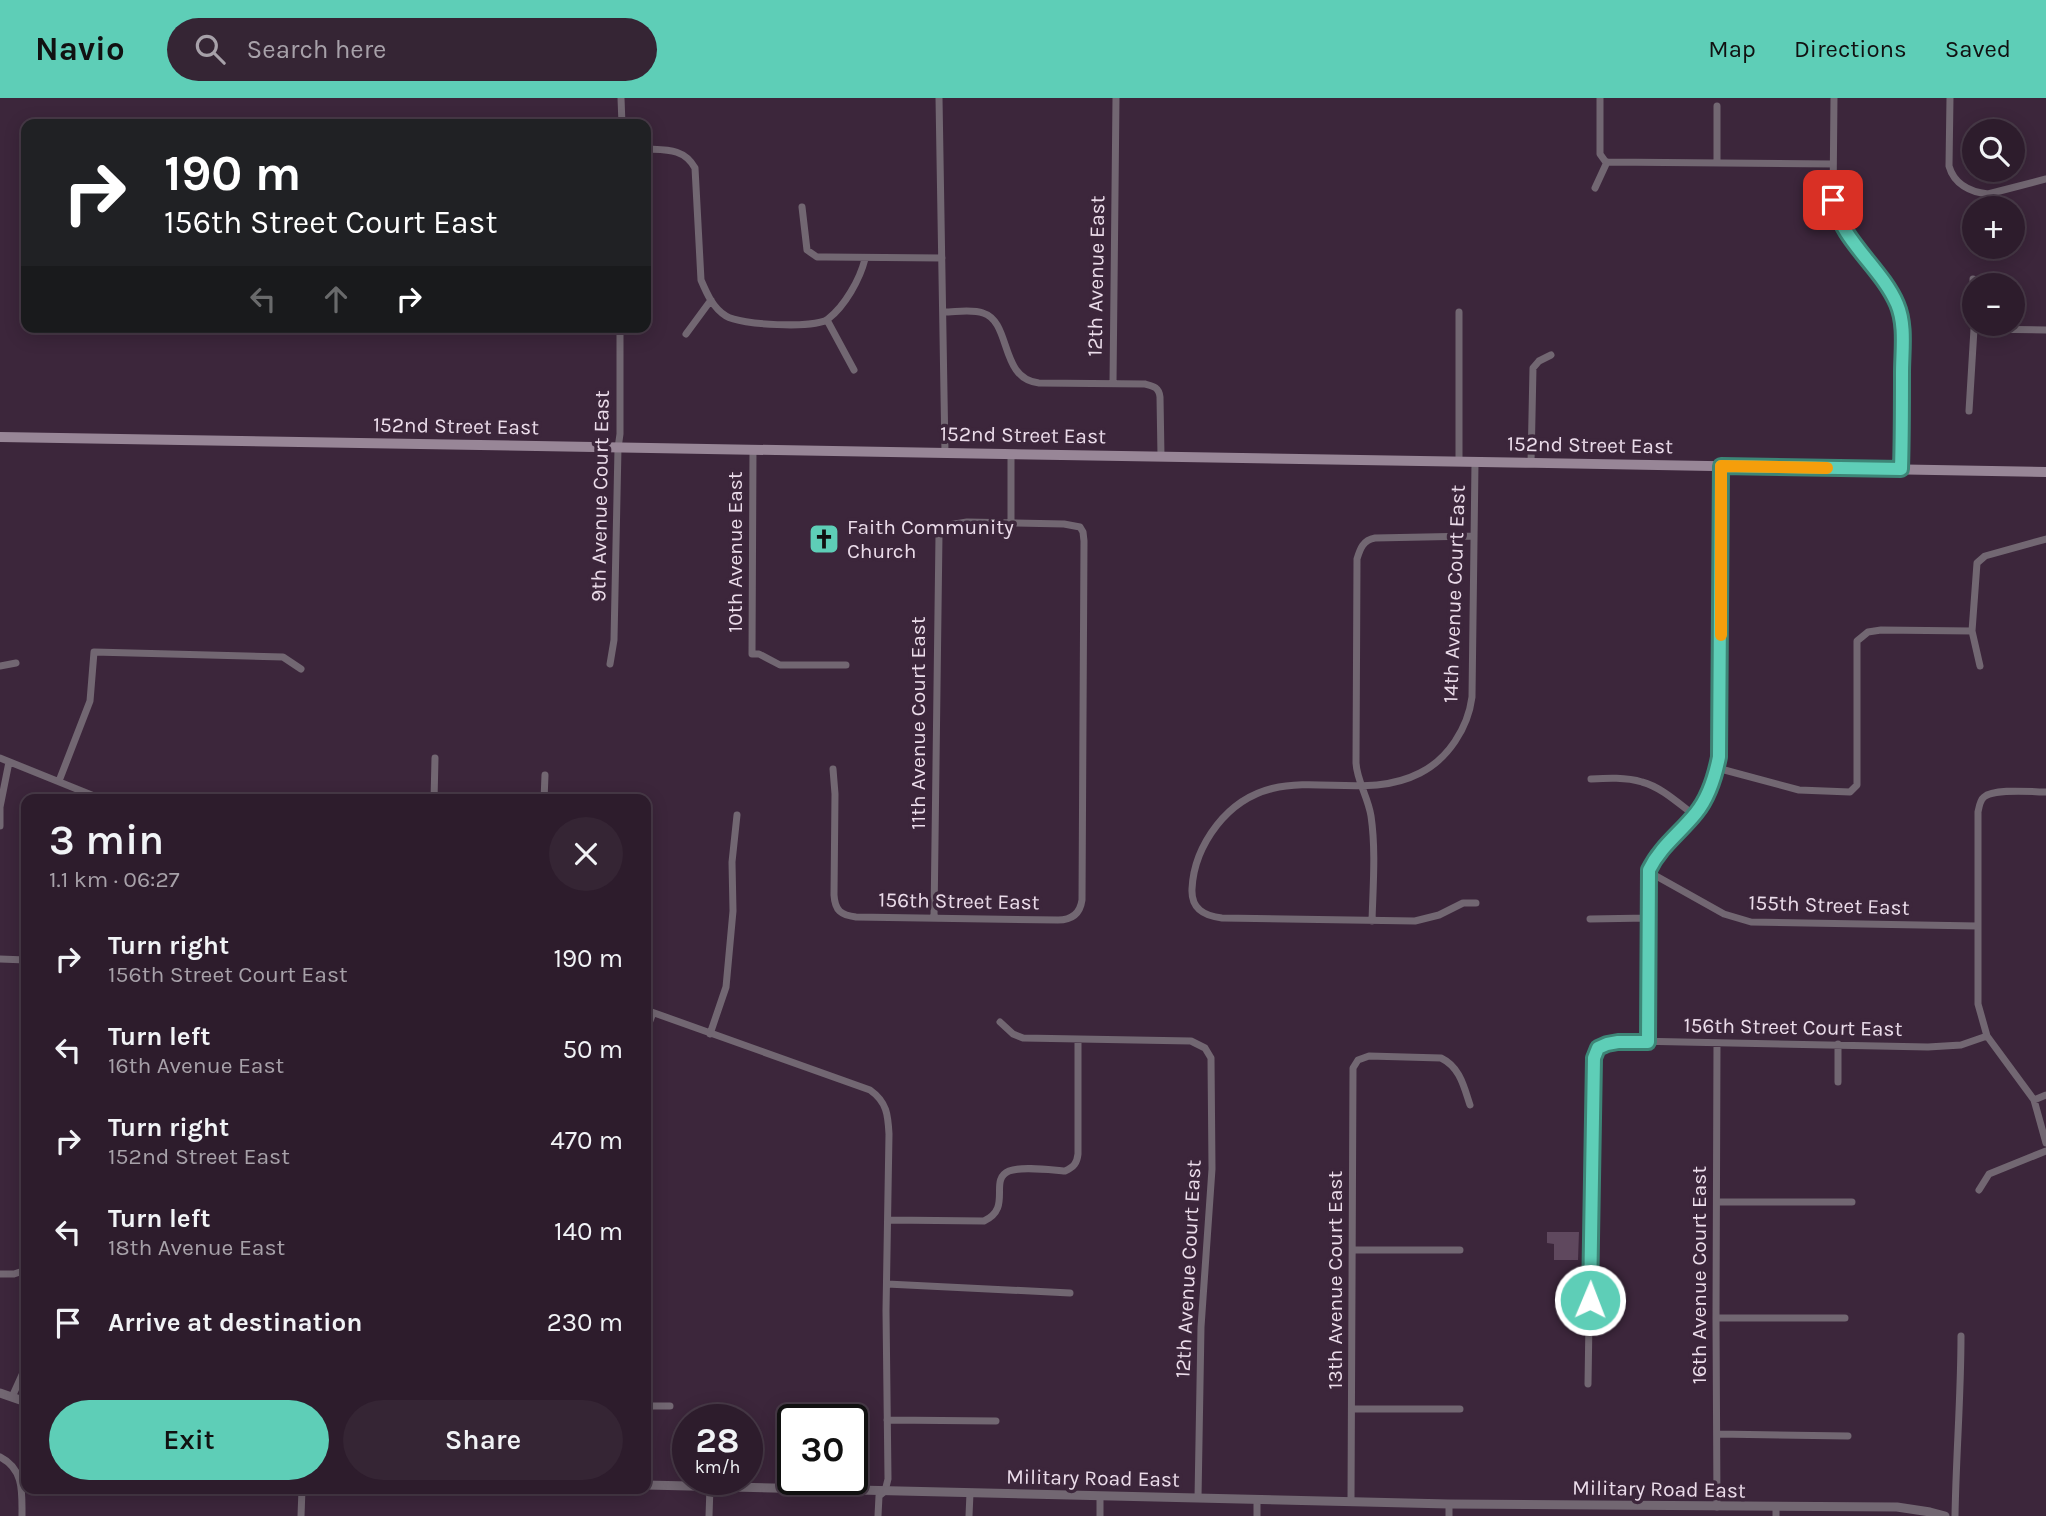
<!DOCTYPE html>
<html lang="en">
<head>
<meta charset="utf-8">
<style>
	body { margin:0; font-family:Karla,sans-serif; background:#352534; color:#f1f3f6; height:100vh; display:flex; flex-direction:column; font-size:26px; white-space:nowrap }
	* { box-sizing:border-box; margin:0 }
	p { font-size:23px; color:#a7a1a9 }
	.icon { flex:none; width:38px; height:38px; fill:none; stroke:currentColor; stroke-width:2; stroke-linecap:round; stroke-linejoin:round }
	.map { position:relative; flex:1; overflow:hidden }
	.side { position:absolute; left:21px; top:696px; width:630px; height:700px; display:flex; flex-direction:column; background:#2d1c2c; border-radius:14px; box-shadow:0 4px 18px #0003,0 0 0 2px #483a48 }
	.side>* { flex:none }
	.banner { position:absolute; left:21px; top:21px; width:630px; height:214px; border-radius:14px; box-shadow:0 4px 18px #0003,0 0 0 2px #483a48; background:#202124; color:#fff; overflow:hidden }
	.fabs { position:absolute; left:1962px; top:21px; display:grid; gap:14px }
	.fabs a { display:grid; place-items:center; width:63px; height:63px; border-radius:50%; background:#2d1c2c; box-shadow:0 4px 18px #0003,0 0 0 2px #483a48; font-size:35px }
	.speed { position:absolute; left:672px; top:1306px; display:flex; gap:14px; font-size:35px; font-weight:700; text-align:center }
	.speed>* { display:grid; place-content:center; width:91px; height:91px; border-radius:50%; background:#2d1c2c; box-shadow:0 4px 18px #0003,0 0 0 2px #483a48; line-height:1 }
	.speed small { font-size:18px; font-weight:400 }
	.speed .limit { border:4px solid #111; border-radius:10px; background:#fff; color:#111 }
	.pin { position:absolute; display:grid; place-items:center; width:60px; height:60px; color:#fff; margin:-30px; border-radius:14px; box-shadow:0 4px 10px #0006 }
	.me { position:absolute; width:77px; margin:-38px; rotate:1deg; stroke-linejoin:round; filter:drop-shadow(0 0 5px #0008) }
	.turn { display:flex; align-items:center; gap:24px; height:147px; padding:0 28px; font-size:32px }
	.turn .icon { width:91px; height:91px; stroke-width:2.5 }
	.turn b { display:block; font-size:49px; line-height:60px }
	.lanes { display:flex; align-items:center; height:66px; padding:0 28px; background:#0003; justify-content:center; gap:35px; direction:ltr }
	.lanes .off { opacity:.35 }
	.round { display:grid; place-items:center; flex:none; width:74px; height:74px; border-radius:37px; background:#352534 }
	.head { display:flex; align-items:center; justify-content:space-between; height:119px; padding:0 28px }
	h1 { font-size:42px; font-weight:600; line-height:52px }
	.cta { display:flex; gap:14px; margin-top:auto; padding:14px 28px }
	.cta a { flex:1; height:80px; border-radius:42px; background:#5eceb7; color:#111; font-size:28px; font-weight:600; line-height:80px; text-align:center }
	.cta a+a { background:#352534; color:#f1f3f6 }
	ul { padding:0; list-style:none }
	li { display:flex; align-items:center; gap:21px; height:91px; padding:0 28px }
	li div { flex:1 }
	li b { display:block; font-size:26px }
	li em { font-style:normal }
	header { display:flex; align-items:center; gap:42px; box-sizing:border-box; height:98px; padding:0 35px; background:#5eceb7; color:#111 }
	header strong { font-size:33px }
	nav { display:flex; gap:38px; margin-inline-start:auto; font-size:24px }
	.search { width:490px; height:63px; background:#352534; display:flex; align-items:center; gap:18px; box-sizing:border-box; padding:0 24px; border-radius:38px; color:#a7a1a9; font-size:26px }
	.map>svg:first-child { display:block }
	.park { fill:#5f485e }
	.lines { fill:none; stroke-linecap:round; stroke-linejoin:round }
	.minor { stroke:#726772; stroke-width:7 }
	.tertiary { stroke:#726772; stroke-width:9 }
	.secondary { stroke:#988697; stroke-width:10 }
	.route-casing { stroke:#3d8677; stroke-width:18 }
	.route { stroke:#5eceb7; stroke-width:12 }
	.slow { stroke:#f59e0b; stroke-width:12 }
	.labels { text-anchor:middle; stroke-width:7; stroke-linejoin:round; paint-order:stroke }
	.street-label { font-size:21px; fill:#ebdcea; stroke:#3c263b }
	.poi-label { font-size:21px; fill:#ebdcea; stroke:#3c263b; text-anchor:start }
</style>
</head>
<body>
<header>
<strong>Navio</strong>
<div class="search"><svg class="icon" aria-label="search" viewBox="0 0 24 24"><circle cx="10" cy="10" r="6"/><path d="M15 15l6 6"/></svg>Search here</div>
<nav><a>Map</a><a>Directions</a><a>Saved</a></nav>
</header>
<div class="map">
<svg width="2046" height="1418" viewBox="0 0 2046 1418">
	<rect width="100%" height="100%" fill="#3c263b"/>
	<!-- park -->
	<path class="park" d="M1547 1134H1579L1578 1162H1554V1146L1547 1145Z"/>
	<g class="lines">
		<!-- minor -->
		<path class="minor" d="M621 0 622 26
			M939 0C940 118 944 236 945 355
			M1600 0V56L1605 63 1607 64
			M1834 0 1833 102C1842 148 1892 177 1901 223V371
			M1950 0 1949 68C1954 86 1970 94 1988 96L2046 81
			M646 51C666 52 684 50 695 70L701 182C707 196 713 210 726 218 740 227 815 231 828 221 845 208 860 181 865 161
			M1607 64 1833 66
			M1717 64V8
			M1595 90 1607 64
			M802 109 807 152 817 159H826L942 160
			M944 214C956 214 972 211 983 215 1012 224 999 281 1039 285L1145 286C1153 288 1159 289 1160 299L1161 358
			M827 222 854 272
			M1974 231 2046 232
			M686 236 711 202
			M1113 285 1116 0
			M1969 313 1974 231 1973 181
			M753 351 752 556H759L780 567H846
			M1459 364V214
			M1475 365 1472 599C1468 630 1448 661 1420 675 1352 710 1275 654 1217 727 1203 745 1193 768 1192 791 1191 811 1204 818 1222 820L1415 823 1439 817 1463 805H1476
			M1531 365 1533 270 1539 263 1551 257
			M1011 425V356
			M610 566 614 542 618 350 620 336V229
			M0 568 16 565
			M1980 568 1972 533 1977 465 1985 458 2046 441
			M0 660 104 702
			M1717 670 1799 692 1850 694 1857 687V543L1868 534 1881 532 1972 533
			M833 671 835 696 834 797C835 813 841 817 856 819L1058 822C1071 822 1080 816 1082 802L1084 443 1083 434 1080 429 1064 426 967 424 948 427 939 437 934 820
			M1591 681C1607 680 1626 679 1642 684 1661 689 1678 705 1694 717
			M59 683 90 603 94 554 283 559 301 571
			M2046 694C2033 694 1994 690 1984 699 1980 702 1979 709 1978 714V906L1987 938 2034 1002 2046 1045
			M434 702 435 660
			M544 702 545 677
			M0 728V709L9 664
			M1649 774 1724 816 1751 824 1977 828
			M1590 821 1648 820
			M1372 823C1373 788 1376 752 1371 718 1368 699 1357 683 1356 665L1357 461C1360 451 1363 442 1375 440L1474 438
			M0 861 26 862
			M646 912 870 992C887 1004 888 1017 889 1036L886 1213 888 1381 885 1393 879 1398 878 1418
			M1000 924 1013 936 1023 940 1191 943 1205 950 1211 960 1212 1071 1201 1229 1198 1400
			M646 933 653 915
			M710 936 726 889 733 813 732 764 737 717
			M1648 944 1649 772C1660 749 1680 735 1696 715 1709 699 1715 679 1719 659L1721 368
			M1838 946V984
			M2034 1002 2046 997
			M1979 1092 1989 1076 2046 1053
			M1717 1104H1852
			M888 1122 984 1123C1013 1110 988 1082 1009 1073 1022 1068 1051 1072 1065 1073 1074 1069 1077 1065 1078 1056V941
			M1353 1152H1460
			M0 1176H14L26 1172
			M887 1186 1070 1195
			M1716 1220H1845
			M1588 1286 1593 970C1596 942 1609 944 1634 943L1928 949 1961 947 1987 938
			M12 1299 26 1268
			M646 1308H670
			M1352 1311H1460
			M887 1322 996 1323
			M1717 1336 1848 1338
			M0 1359C24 1371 22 1394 22 1418
			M1351 1403 1353 970 1358 962 1369 958 1441 960C1460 969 1464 989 1470 1007
			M1717 1409 1716 1220 1717 945
			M301 1418 302 1391
			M709 1418 710 1389
			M969 1418 970 1395
			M1100 1418V1398
			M1257 1418V1402
			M1449 1418V1406
			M1776 1418V1410
			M1955 1418C1956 1358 1961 1298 1961 1238"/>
		<!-- tertiary -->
		<path class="tertiary" d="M0 1295 26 1304
			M646 1387 1449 1406 1897 1409 1930 1414 1945 1418"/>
		<!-- secondary -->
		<path class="secondary" d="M0 339C682 349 1364 362 2046 374"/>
	</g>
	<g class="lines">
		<!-- route casing -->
		<g class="route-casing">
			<path id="route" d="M1590 1202 1594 960 1598 950 1607 946 1618 944H1648L1649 772C1660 749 1680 735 1696 715 1709 699 1715 679 1719 659L1721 368 1901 371C1902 339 1902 307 1902 275 1902 253 1906 227 1897 206 1881 169 1841 143 1833 102"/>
		</g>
		<!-- route -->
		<use href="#route" class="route"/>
		<!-- slow -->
		<path class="slow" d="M1721 537V368L1827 370"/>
	</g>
	<!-- icons -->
	<defs>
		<g id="church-square" transform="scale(1.575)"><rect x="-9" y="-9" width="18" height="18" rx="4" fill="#5eceb7" stroke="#3c263b"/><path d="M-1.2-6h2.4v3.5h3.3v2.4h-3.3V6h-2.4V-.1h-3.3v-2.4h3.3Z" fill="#111"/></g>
	</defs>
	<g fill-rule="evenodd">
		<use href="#church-square" x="824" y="441"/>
	</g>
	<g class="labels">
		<!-- street labels -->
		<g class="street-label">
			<text transform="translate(1096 178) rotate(-89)" y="7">12th Avenue East</text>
			<text transform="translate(456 328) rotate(1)" y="7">152nd Street East</text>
			<text transform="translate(1023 337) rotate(1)" y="7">152nd Street East</text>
			<text transform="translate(1590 347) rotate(1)" y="7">152nd Street East</text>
			<text transform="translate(600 398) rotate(-89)" y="7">9th Avenue Court East</text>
			<text transform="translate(735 454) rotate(-90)" y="7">10th Avenue East</text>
			<text transform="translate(1454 496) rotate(-88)" y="7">14th Avenue Court East</text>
			<text transform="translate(918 625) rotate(-90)" y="7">11th Avenue Court East</text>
			<text transform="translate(959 803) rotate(1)" y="7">156th Street East</text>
			<text transform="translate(1829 807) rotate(2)" y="7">155th Street East</text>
			<text transform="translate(1793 929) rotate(1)" y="7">156th Street Court East</text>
			<text transform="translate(1188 1171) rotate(-87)" y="7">12th Avenue Court East</text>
			<text transform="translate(1699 1177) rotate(-90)" y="7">16th Avenue Court East</text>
			<text transform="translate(1335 1182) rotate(-90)" y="7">13th Avenue Court East</text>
			<text transform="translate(1093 1380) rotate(1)" y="7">Military Road East</text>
			<text transform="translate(1659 1391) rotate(1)" y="7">Military Road East</text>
		</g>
		<!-- poi labels -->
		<g class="poi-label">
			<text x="847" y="436">Faith Community<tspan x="847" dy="24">Church</tspan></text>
		</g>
	</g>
</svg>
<div class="fabs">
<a><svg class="icon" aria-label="search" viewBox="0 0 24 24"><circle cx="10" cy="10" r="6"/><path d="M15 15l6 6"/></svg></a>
<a>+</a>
<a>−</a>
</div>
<div class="speed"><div>28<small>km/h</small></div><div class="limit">30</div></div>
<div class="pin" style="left:1833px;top:102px;background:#d93025"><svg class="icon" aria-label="arrive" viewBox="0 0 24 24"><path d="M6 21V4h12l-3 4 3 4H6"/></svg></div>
<svg class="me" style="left:1590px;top:1202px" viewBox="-20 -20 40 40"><circle r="17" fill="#5eceb7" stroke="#fff" stroke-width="3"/><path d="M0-11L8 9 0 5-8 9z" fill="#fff"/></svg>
<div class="banner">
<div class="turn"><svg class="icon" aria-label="right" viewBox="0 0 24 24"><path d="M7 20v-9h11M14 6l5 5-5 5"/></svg><div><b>190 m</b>156th Street Court East</div></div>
<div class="lanes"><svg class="icon off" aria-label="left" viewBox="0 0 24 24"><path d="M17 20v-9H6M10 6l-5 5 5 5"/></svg><svg class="icon off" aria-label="ahead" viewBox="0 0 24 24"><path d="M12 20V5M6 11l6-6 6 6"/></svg><svg class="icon" aria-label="right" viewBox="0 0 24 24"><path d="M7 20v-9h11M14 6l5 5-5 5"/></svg></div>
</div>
<section class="side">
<div class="head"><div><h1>3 min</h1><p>1.1 km · 06:27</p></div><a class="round"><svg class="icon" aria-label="close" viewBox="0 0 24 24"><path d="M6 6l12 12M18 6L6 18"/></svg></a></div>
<ul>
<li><svg class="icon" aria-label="right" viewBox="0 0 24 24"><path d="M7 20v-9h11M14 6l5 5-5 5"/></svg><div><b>Turn right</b><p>156th Street Court East</p></div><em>190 m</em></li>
<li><svg class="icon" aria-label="left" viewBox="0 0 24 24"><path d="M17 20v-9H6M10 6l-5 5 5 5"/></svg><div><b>Turn left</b><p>16th Avenue East</p></div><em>50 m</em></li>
<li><svg class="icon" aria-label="right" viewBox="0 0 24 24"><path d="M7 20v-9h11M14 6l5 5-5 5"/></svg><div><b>Turn right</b><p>152nd Street East</p></div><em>470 m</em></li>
<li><svg class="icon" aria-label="left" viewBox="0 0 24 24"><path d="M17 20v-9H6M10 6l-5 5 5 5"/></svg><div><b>Turn left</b><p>18th Avenue East</p></div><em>140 m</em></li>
<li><svg class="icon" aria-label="arrive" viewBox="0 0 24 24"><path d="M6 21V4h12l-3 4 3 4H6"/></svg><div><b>Arrive at destination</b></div><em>230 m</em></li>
</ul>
<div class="cta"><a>Exit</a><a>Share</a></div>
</section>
</div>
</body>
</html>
